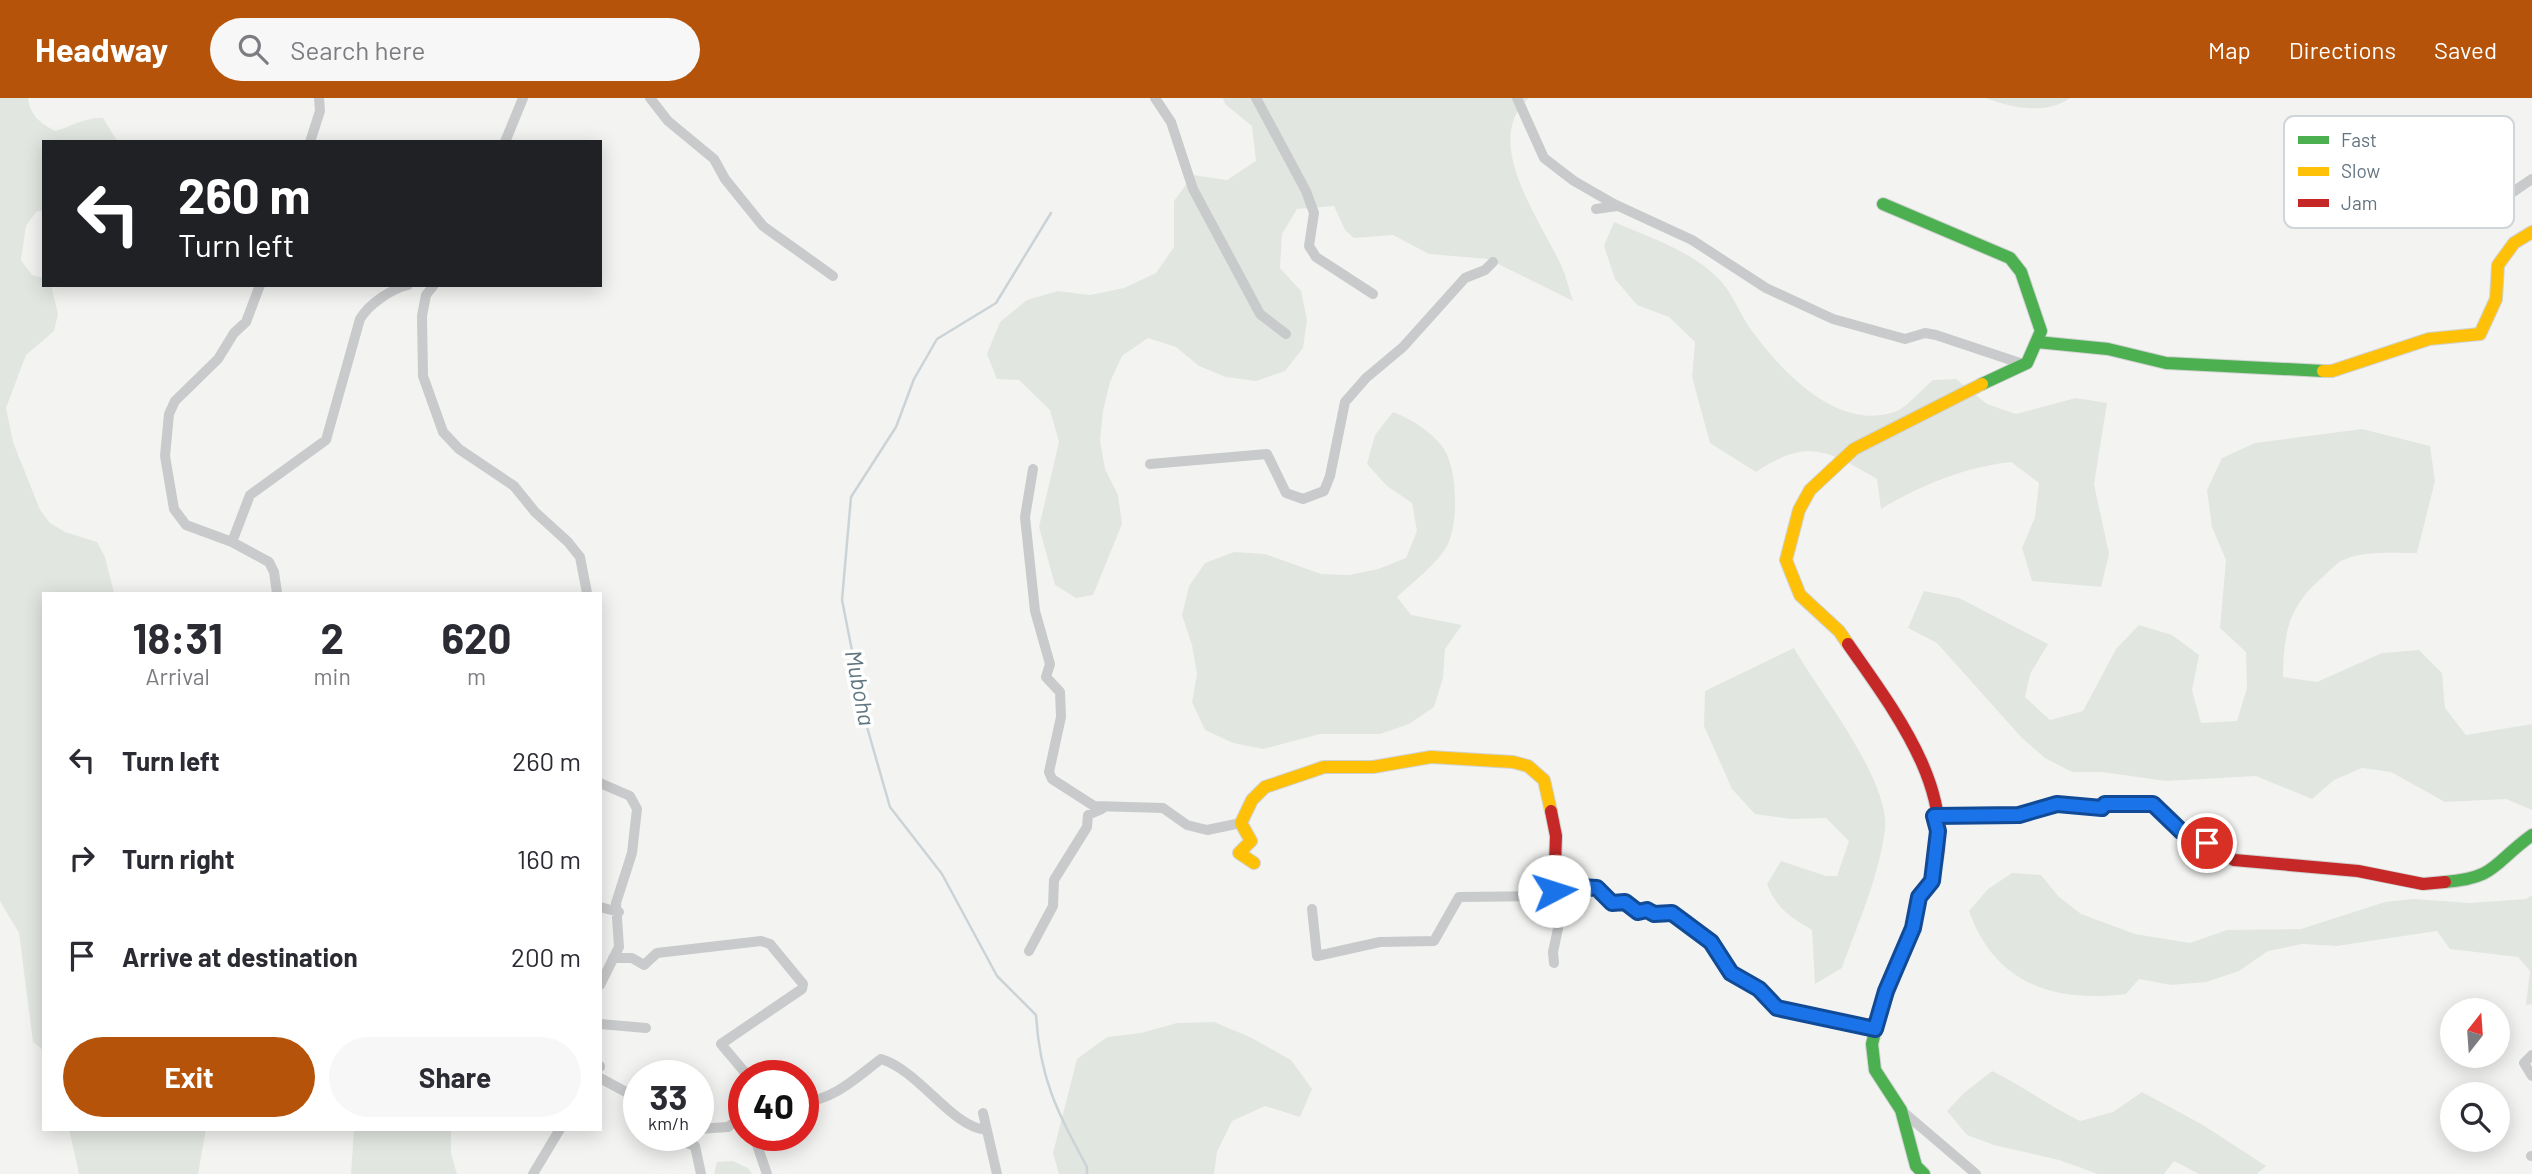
<!DOCTYPE html>
<html lang="en">
<head>
<meta charset="utf-8">
<style>
	body { margin:0; font-family:Barlow,sans-serif; background:#f7f7f7; color:#2b2b33; height:100vh; display:flex; flex-direction:column; font-size:26px; white-space:nowrap }
	* { box-sizing:border-box; margin:0 }
	p { font-size:23px; color:#7c7c81 }
	.icon { flex:none; width:38px; height:38px; fill:none; stroke:currentColor; stroke-width:2; stroke-linecap:round; stroke-linejoin:round }
	.map { position:relative; flex:1; overflow:hidden }
	.panel { position:absolute; left:42px; top:494px; width:560px; height:539px; display:flex; flex-direction:column; background:#fff; border-radius:0px; box-shadow:0 4px 18px #0003 }
	.panel>* { flex:none }
	.top-card { position:absolute; left:42px; top:42px; width:560px; height:147px; border-radius:0px; box-shadow:0 4px 18px #0003; background:#202124; color:#fff; overflow:hidden }
	.needle { width:46px; rotate:17deg }
	.tools { position:absolute; left:2440px; top:900px; display:grid; gap:14px }
	.tools a { display:grid; place-items:center; width:70px; height:70px; border-radius:50%; background:#fff; box-shadow:0 4px 18px #0003; font-size:35px }
	.speed { position:absolute; left:623px; top:962px; display:flex; gap:14px; font-size:35px; font-weight:700; text-align:center }
	.speed>* { display:grid; place-content:center; width:91px; height:91px; border-radius:50%; background:#fff; box-shadow:0 4px 18px #0003; line-height:1 }
	.speed small { font-size:18px; font-weight:400 }
	.speed .limit { border:10px solid #d22; background:#fff; color:#111 }
	.pin { position:absolute; display:grid; place-items:center; width:60px; height:60px; color:#fff; margin:-30px; border:4px solid #fff; border-radius:50%; box-shadow:0 2px 7px #0007 }
	.me { position:absolute; width:77px; margin:-38px; rotate:85deg; stroke-linejoin:round; filter:drop-shadow(0 0 5px #0008) }
	.turn { display:flex; align-items:center; gap:24px; height:147px; padding:0 21px; font-size:32px }
	.turn .icon { width:91px; height:91px; stroke-width:2.5 }
	.turn b { display:block; font-size:49px; line-height:60px }
	.eta { display:flex; justify-content:space-evenly; align-items:center; height:119px; text-align:center }
	.eta b { font-size:42px; font-weight:700; line-height:49px }
	.primary-button { display:flex; gap:14px; margin-top:auto; padding:14px 21px }
	.primary-button a { flex:1; height:80px; border-radius:42px; background:#b45309; color:#fff; font-size:28px; font-weight:700; line-height:80px; text-align:center }
	.primary-button a+a { background:#f7f7f7; color:#2b2b33 }
	ul { padding:0; list-style:none }
	li { display:flex; align-items:center; gap:21px; height:98px; padding:0 21px }
	li div { flex:1 }
	li b { display:block; font-size:26px }
	li em { font-style:normal }
	header { display:flex; align-items:center; gap:42px; box-sizing:border-box; height:98px; padding:0 35px; background:#b45309; color:#fff }
	header strong { font-size:33px }
	nav { display:flex; gap:38px; margin-inline-start:auto; font-size:24px }
	.search { width:490px; height:63px; background:#f7f7f7; display:flex; align-items:center; gap:18px; box-sizing:border-box; padding:0 24px; border-radius:38px; color:#7c7c81; font-size:26px }
	.map>svg:first-child { display:block }
	.green { fill:#e2e6e0 }
	.lines { fill:none; stroke-linecap:round; stroke-linejoin:round }
	.stream { stroke:#ccd3d6; stroke-width:2.5 }
	.fast-casing { stroke:#d0d2d2; stroke-width:14 }
	.slow-casing { stroke:#d0d2d2; stroke-width:14 }
	.jam-casing { stroke:#d0d2d2; stroke-width:14 }
	.street { stroke:#c8cacb; stroke-width:10 }
	.fast { stroke:#4caf50; stroke-width:12 }
	.slow { stroke:#ffc107; stroke-width:12 }
	.jam { stroke:#c62828; stroke-width:12 }
	.route-casing { stroke:#114b97; stroke-width:18 }
	.route { stroke:#1a73e8; stroke-width:12 }
	.labels { text-anchor:middle; stroke-width:7; stroke-linejoin:round; paint-order:stroke }
	.water-label { font-size:23px; font-style:italic; fill:#5f757f; stroke:#fff }
	.key { fill:#fff; stroke:#d0d5d9; stroke-width:2 }
	.key-label { font-size:19px; fill:#637381 }
</style>
</head>
<body>
<header>
<strong>Headway</strong>
<div class="search"><svg class="icon" aria-label="search" viewBox="0 0 24 24"><circle cx="10" cy="10" r="6"/><path d="M15 15l6 6"/></svg>Search here</div>
<nav><a>Map</a><a>Directions</a><a>Saved</a></nav>
</header>
<div class="map">
<svg width="2532" height="1076" viewBox="0 0 2532 1076">
	<rect width="100%" height="100%" fill="#f3f4f1"/>
	<!-- green -->
	<path class="green" d="M0 0H28C30 17 40 25 55 33 73 28 84 19 103 20L118 44H44V112L36 114 26 128 21 162 32 177 44 180V187H51L58 216 54 233 26 257 6 310 13 344 40 412 50 425 65 434 97 444 105 459 114 495H44V953L33 944 19 835 0 803Z
		M1223 0H1529C1480 42 1541 123 1561 167 1566 178 1569 191 1573 203L1488 161 1429 156 1393 137 1354 140 1345 132 1334 108 1297 111 1282 136 1280 170 1301 193 1307 222 1303 250 1285 273 1256 283 1226 279 1199 268 1176 249 1148 240 1122 258 1110 284 1103 313 1100 342 1105 371 1118 397 1122 426 1093 497 1076 500 1055 487 1039 429 1059 344 1050 312 1019 282 997 281 987 256 1000 224 1027 202 1058 193 1090 197 1124 190 1156 175 1174 149V103L1193 77 1227 82 1256 63 1252 28 1225 6Z
		M1986 0H2070C2047 17 2012 10 1986 0Z
		M1614 124C1649 139 1689 152 1717 179 1732 193 1740 217 1752 233 1782 274 1839 335 1897 313 1908 308 1923 290 1933 282L1956 281 1987 306 2016 316 2076 300 2107 305 2094 386 2109 456 2101 489 2032 483 2022 450 2035 419 2039 385 2011 364C1965 369 1921 387 1881 411L1877 381C1827 352 1807 340 1756 374L1710 345 1692 279 1695 244 1669 219 1637 207 1615 181 1604 148Z
		M1393 314C1411 321 1429 332 1442 348 1458 369 1459 425 1447 448 1436 467 1413 484 1397 499L1411 517 1462 527 1445 551 1443 580 1434 609 1409 626 1380 636H1320L1263 651 1233 645 1205 632 1192 604 1197 576 1192 547 1182 517 1189 488 1205 465 1234 454 1265 456 1321 476 1349 477 1378 471 1406 460 1417 433 1412 405 1387 388 1367 366 1375 337Z
		M2362 331 2430 348 2435 383 2417 455C2393 455 2363 452 2341 463 2335 467 2329 473 2324 478 2288 508 2284 534 2283 579L2317 584 2382 555 2419 552 2442 575 2445 610 2466 637 2532 626V712L2506 701 2445 704 2391 674 2362 670 2334 682 2312 701 2256 678 2166 683 2102 674H2072L2045 660 2021 639 1937 545 1908 530 1924 493 1959 500 2048 546 2030 576 2025 599 2050 622 2083 613 2116 551 2139 527 2172 537 2199 557 2192 592 2201 625 2237 623 2247 590 2246 554 2220 530 2226 462 2212 429 2207 392 2222 360 2255 345Z
		M1794 550C1819 594 1890 682 1885 731 1879 779 1858 825 1842 870L1815 886 1812 832C1790 819 1776 810 1767 786L1781 763 1826 778H1837L1849 743 1826 720 1790 721 1755 716 1732 691 1704 628 1705 593Z
		M2012 775 2041 777 2058 798 2081 816 2135 836 2190 845 2227 832 2301 831 2385 804 2413 801 2470 805 2526 801 2532 797V906L2526 907 2530 873 2518 859 2450 851 2437 833 2337 848 2302 846 2268 853 2239 873 2206 884 2171 887 2139 881 2126 896C2054 905 1995 886 1969 813L1988 791Z
		M1214 924 1250 939 1291 962 1312 991 1300 1019 1265 1008 1232 1023 1217 1054 1214 1076H1059L1053 1055 1077 961 1107 939 1141 935 1177 925Z
		M1992 973C2023 988 2049 1008 2080 1023L2113 1014 2142 994 2203 1027 2266 1068 2257 1076H2199L2174 1063 2164 1076H2098L2059 1062 1994 1047 1967 1037 1947 1013 1964 995Z
		M69 1031H206L198 1076H79Z
		M354 1031H451V1055L457 1076H351Z
		M733 1063 748 1070 752 1076H714L717 1064Z"/>
	<g class="lines">
		<!-- stream -->
		<path class="stream" d="M1051 115 996 205 937 241 914 281 896 329 851 399 842 502 867 629 890 709 942 776 997 878 1036 917C1040 982 1057 1013 1087 1069V1076"/>
		<!-- fast casing -->
		<g class="fast-casing">
			<path id="fast" d="M1883 106 2010 160 2021 174 2041 233 2027 265 1982 286
				M2037 244 2108 251 2166 265 2323 273
				M2445 784C2497 780 2493 765 2532 737
				M1722 861 1731 875 1759 891 1777 910 1875 931
				M1875 934 1872 946 1875 972 1901 1012 1916 1068 1924 1076"/>
		</g>
		<!-- slow casing -->
		<g class="slow-casing">
			<path id="slow" d="M2323 273H2332L2429 241 2480 236 2496 201 2498 167 2514 145 2532 134
				M1848 546 1839 533 1800 497 1786 462 1799 412 1810 392 1854 351 1982 286
				M1254 765 1239 755 1251 743 1241 725 1252 702 1265 689 1324 669H1373L1431 659 1513 664 1528 668 1544 682 1551 713"/>
		</g>
		<!-- jam casing -->
		<g class="jam-casing">
			<path id="jam" d="M1848 546C1890 607 1959 693 1934 774 1931 785 1922 792 1919 801 1915 811 1916 823 1912 833 1899 867 1885 898 1875 934
				M1551 713 1556 738 1554 793 1563 788 1597 790 1612 805 1625 804C1642 817 1650 812 1670 815 1686 817 1713 848 1722 861
				M1934 718 2019 717 2057 706 2102 710 2105 706 2153 707 2181 733 2234 762 2358 773 2423 786 2445 784"/>
		</g>
		<!-- street -->
		<path class="street" d="M650 0 668 23 714 61 725 81 763 128 833 178
			M1155 0 1171 24 1193 91 1260 216 1286 236
			M1256 0 1306 93 1314 115 1309 148 1316 159 1373 196
			M1517 0 1544 60 1574 83 1614 106 1692 142 1766 190 1833 221 1905 241 1925 235 1936 237 2023 266
			M310 44 320 13 319 0
			M505 44 523 0
			M2503 105 2510 96 2532 81
			M1596 111 1617 108
			M260 187 246 224 234 235 218 261 175 303 169 316 165 358 174 411 186 427 232 444 269 464 274 474 277 495
			M434 187 426 197 422 218 423 278 443 334 459 351 514 388 535 414 568 444 580 459 587 495
			M1150 366 1267 356 1286 395 1303 401 1324 393 1330 378 1345 304 1366 280 1403 249 1465 180 1485 172 1493 164
			M1033 371 1025 419 1035 513 1050 566 1046 579 1060 594 1061 619 1049 674 1052 681 1094 708 1163 710 1187 727 1207 732 1241 725
			M232 444 250 397 326 342 360 221C369 206 391 191 408 187
			M600 685 630 698 637 711 632 755 616 805 619 849 600 887
			M600 809 619 814
			M1312 811 1317 858 1380 844 1434 843 1459 799 1536 798 1554 793 1560 821 1553 854 1554 865
			M1029 853 1053 808 1054 782 1087 729 1088 717 1102 711
			M613 860H632L644 867 657 855 761 843 770 846 803 886 802 891 721 946 748 978
			M600 926 646 930
			M2532 957 2524 965 2532 978
			M600 968V969
			M600 980 639 1001
			M803 1004C834 1002 857 979 881 961 920 973 950 1028 986 1032
			M1901 1012 1976 1076
			M983 1015 997 1076
			M698 1031 728 1029 744 1017
			M680 1038 676 1041 695 1048 701 1076
			M754 1038 767 1076
			M2531 1058H2532
			M533 1076 560 1031"/>
		<!-- fast -->
		<use href="#fast" class="fast"/>
		<!-- slow -->
		<use href="#slow" class="slow"/>
		<!-- jam -->
		<use href="#jam" class="jam"/>
	</g>
	<g class="lines">
		<!-- route casing -->
		<g class="route-casing">
			<path id="route" d="M1554 793 1563 788 1597 790 1612 805 1625 804 1638 814 1647 812 1654 816 1672 815 1711 844 1731 875 1759 891 1777 910 1875 931 1886 893 1913 830 1919 799 1932 783 1938 733 1934 718 2019 717 2057 706 2102 710 2105 706H2153L2181 733 2207 745"/>
		</g>
		<!-- route -->
		<use href="#route" class="route"/>
	</g>
	<g class="labels">
		<!-- water labels -->
		<g class="water-label">
			<text transform="translate(860 590) rotate(79)" y="8">Muboha</text>
		</g>
	</g>
	<!-- legend -->
	<rect x="2284" y="18" width="230" height="112" rx="10" class="key"/>
	<rect x="2298" y="38" width="31" height="8" fill="#4caf50"/>
	<rect x="2298" y="69" width="31" height="9" fill="#ffc107"/>
	<rect x="2298" y="101" width="31" height="8" fill="#c62828"/>
	<g class="key-label">
		<text x="2341" y="49">Fast</text>
		<text x="2341" y="80">Slow</text>
		<text x="2341" y="112">Jam</text>
	</g>
</svg>
<div class="tools">
<a><svg class="needle" viewBox="-14 -14 28 28"><path d="M0-13l5 13h-10z" fill="#e53935"/><path d="M0 13l5-13h-10z" fill="#7c7c81"/></svg></a>
<a><svg class="icon" aria-label="search" viewBox="0 0 24 24"><circle cx="10" cy="10" r="6"/><path d="M15 15l6 6"/></svg></a>
</div>
<div class="speed"><div>33<small>km/h</small></div><div class="limit">40</div></div>
<div class="pin" style="left:2207px;top:745px;background:#d93025"><svg class="icon" aria-label="arrive" viewBox="0 0 24 24"><path d="M6 21V4h12l-3 4 3 4H6"/></svg></div>
<svg class="me" style="left:1554px;top:793px" viewBox="-20 -20 40 40"><circle r="19" fill="#fff"/><path d="M0-13L10 11 0 6-10 11z" fill="#1a73e8"/></svg>
<div class="top-card">
<div class="turn"><svg class="icon" aria-label="left" viewBox="0 0 24 24"><path d="M17 20v-9H6M10 6l-5 5 5 5"/></svg><div><b>260 m</b>Turn left</div></div>
</div>
<section class="panel">
<div class="eta">
<div><b>18:31</b><p>Arrival</p></div>
<div><b>2</b><p>min</p></div>
<div><b>620</b><p>m</p></div>
</div>
<ul>
<li><svg class="icon" aria-label="left" viewBox="0 0 24 24"><path d="M17 20v-9H6M10 6l-5 5 5 5"/></svg><div><b>Turn left</b></div><em>260 m</em></li>
<li><svg class="icon" aria-label="right" viewBox="0 0 24 24"><path d="M7 20v-9h11M14 6l5 5-5 5"/></svg><div><b>Turn right</b></div><em>160 m</em></li>
<li><svg class="icon" aria-label="arrive" viewBox="0 0 24 24"><path d="M6 21V4h12l-3 4 3 4H6"/></svg><div><b>Arrive at destination</b></div><em>200 m</em></li>
</ul>
<div class="primary-button"><a>Exit</a><a>Share</a></div>
</section>
</div>
</body>
</html>
